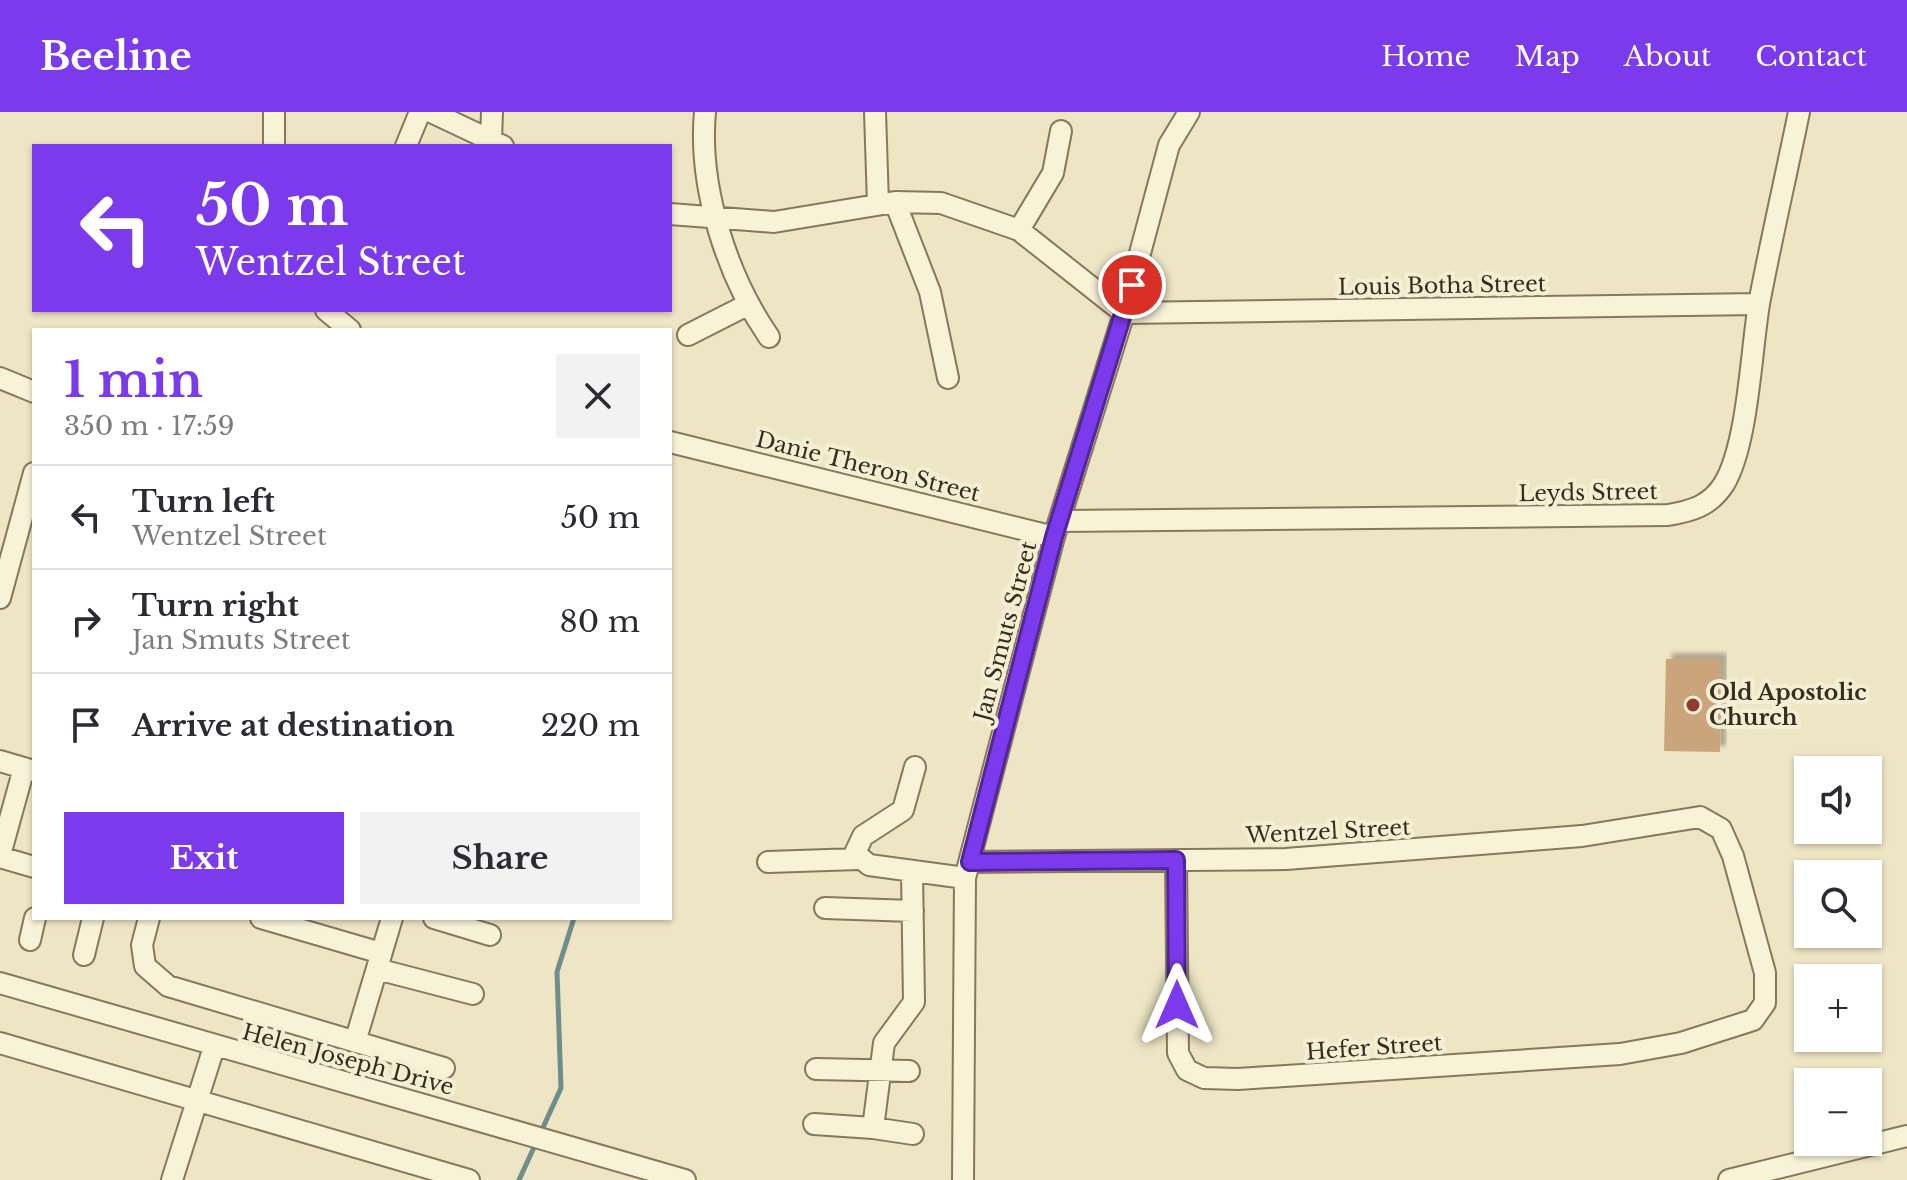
<!DOCTYPE html>
<html lang="en">
<head>
<meta charset="utf-8">
<style>
	body { margin:0; font-family:"Libre Baskerville",serif; background:#f2f2f3; color:#2b2b33; height:100vh; display:flex; flex-direction:column; font-size:30px; white-space:nowrap }
	* { box-sizing:border-box; margin:0 }
	p { font-size:26px; color:#7c7c81 }
	.icon { flex:none; width:44px; height:44px; fill:none; stroke:currentColor; stroke-width:2; stroke-linecap:round; stroke-linejoin:round }
	.map { position:relative; flex:1; overflow:hidden }
	.sheet { position:absolute; left:32px; top:216px; width:640px; height:592px; display:flex; flex-direction:column; background:#fff; border-radius:0px; box-shadow:0 2px 6px #0004 }
	.sheet>* { flex:none }
	.hud { position:absolute; left:32px; top:32px; width:640px; height:168px; border-radius:0px; box-shadow:0 2px 6px #0004; background:#7c3aed; color:#fff; overflow:hidden }
	.controls { position:absolute; left:1794px; top:644px; display:grid; gap:16px }
	.controls a { display:grid; place-items:center; width:88px; height:88px; border-radius:0px; background:#fff; box-shadow:0 2px 6px #0004; font-size:40px }
	.pin { position:absolute; display:grid; place-items:center; width:68px; height:68px; color:#fff; margin:-34px; border:4px solid #fff; border-radius:50%; box-shadow:0 2px 8px #0007 }
	.me { position:absolute; width:88px; margin:-44px; rotate:0deg; stroke-linejoin:round; filter:drop-shadow(0 0 6px #0008) }
	.turn { display:flex; align-items:center; gap:28px; height:168px; padding:0 32px; font-size:36px }
	.turn .icon { width:104px; height:104px; stroke-width:2.5 }
	.turn b { display:block; font-size:56px; line-height:68px }
	.round { display:grid; place-items:center; flex:none; width:84px; height:84px; border-radius:0px; background:#f2f2f3 }
	.summary { display:flex; align-items:center; justify-content:space-between; height:136px; padding:0 32px }
	h1 { font-size:48px; font-weight:700; line-height:60px; color:#7c3aed }
	.button { display:flex; gap:16px; margin-top:auto; padding:16px 32px }
	.button a { flex:1; height:92px; border-radius:0px; background:#7c3aed; color:#fff; font-size:32px; font-weight:700; line-height:92px; text-align:center }
	.button a+a { background:#f2f2f3; color:#2b2b33 }
	ul { padding:0; list-style:none }
	li { display:flex; align-items:center; gap:24px; height:104px; padding:0 32px; border-top:2px solid #e1e1e2 }
	li div { flex:1 }
	li b { display:block; font-size:30px }
	li em { font-style:normal }
	header { display:flex; align-items:center; gap:48px; box-sizing:border-box; height:112px; padding:0 40px; background:#7c3aed; color:#fff }
	header strong { font-size:38px }
	nav { display:flex; gap:44px; margin-inline-start:auto; font-size:28px }
	.map>svg:first-child { display:block }
	.lines { fill:none; stroke-linecap:round; stroke-linejoin:round }
	.stream { stroke:#6d8e8a; stroke-width:5 }
	.building { fill:#caa57b; filter:url(#shadow) }
	.minor-casing { stroke:#87785b; stroke-width:24 }
	.minor { stroke:#f8f2d7; stroke-width:20 }
	.route-casing { stroke:#51269a; stroke-width:20 }
	.route { stroke:#7c3aed; stroke-width:14 }
	.poi-dot { fill:#94392d; stroke:#f4efd3; stroke-width:3 }
	.labels { text-anchor:middle; stroke-width:8; stroke-linejoin:round; paint-order:stroke }
	.street-label { font-size:22px; fill:#372d1f; stroke:#f4efd3 }
	.poi-label { font-size:22px; font-weight:bold; fill:#372d1f; stroke:#f4efd3; text-anchor:start }
</style>
</head>
<body>
<header>
<strong>Beeline</strong>
<nav><a>Home</a><a>Map</a><a>About</a><a>Contact</a></nav>
</header>
<div class="map">
<svg width="1907" height="1068" viewBox="0 0 1907 1068">
	<defs>
		<filter id="shadow"><feDropShadow dx="6" dy="-6" stdDeviation="2" flood-color="#0004"/></filter>
	</defs>
	<rect width="100%" height="100%" fill="#ede5c4"/>
	<g class="lines">
		<!-- stream -->
		<path class="stream" d="M540 1022 561 976 557 860 574 806
			M519 1068 536 1031"/>
	</g>
	<!-- building -->
	<path class="building" d="M1666 547H1721L1720 640 1664 639Z"/>
	<g class="lines">
		<!-- minor casing -->
		<g class="minor-casing">
			<path id="minor" d="M274 0V34
				M431 0 503 34
				M705 0C698 75 727 164 769 225
				M875 0 878 92
				M491 28 492 0
				M406 34 420 0
				M895 90 930 180 948 266
				M670 102 774 110 895 90 941 91 1019 118 1124 201 1759 192
				M1019 118 1053 61 1061 19
				M326 198 350 218
				M688 223 747 193
				M0 266 34 280
				M670 330 1054 425
				M1060 409 1668 403C1692 399 1710 394 1724 372 1748 332 1751 240 1759 192 1771 128 1786 64 1799 0
				M0 486 34 361
				M0 649 34 659
				M915 655 903 698 863 724 855 741 869 753 965 766
				M0 743 24 656
				M0 745 34 755
				M768 750 858 747
				M970 750 1286 747 1582 724 1700 705 1721 717 1733 744 1765 861V891L1753 908 1681 931 1620 942 1238 967 1204 966 1187 958 1178 941 1176 748
				M825 796 913 799
				M149 806 142 833 145 854 168 874 444 956
				M261 806 381 841
				M434 806 490 823
				M30 828 35 806
				M84 843 93 806
				M377 857 473 882
				M0 871 685 1068
				M355 930 392 806
				M0 931 469 1068
				M816 957 909 959
				M814 1012 873 1016 884 931 914 890 912 760
				M873 1016 913 1022
				M172 1068 214 935
				M963 1068 965 766 1054 425 1124 201 1169 33 1189 0
				M1729 1068 1907 1024"/>
		</g>
		<!-- minor -->
		<use href="#minor" class="minor"/>
	</g>
	<g class="lines">
		<!-- route casing -->
		<g class="route-casing">
			<path id="route" d="M1132 173 1054 425 970 750 1176 748 1177 893"/>
		</g>
		<!-- route -->
		<use href="#route" class="route"/>
	</g>
	<!-- markers -->
	<circle class="poi-dot" cx="1693" cy="593" r="8"/>
	<g class="labels">
		<!-- street labels -->
		<g class="street-label">
			<text transform="translate(1442 173) rotate(-1)" y="8">Louis Botha Street</text>
			<text transform="translate(868 354) rotate(14)" y="8">Danie Theron Street</text>
			<text transform="translate(1588 380) rotate(-1)" y="8">Leyds Street</text>
			<text transform="translate(1005 519) rotate(-75)" y="8">Jan Smuts Street</text>
			<text transform="translate(1328 719) rotate(-3)" y="8">Wentzel Street</text>
			<text transform="translate(1374 935) rotate(-4)" y="8">Hefer Street</text>
			<text transform="translate(348 947) rotate(15)" y="8">Helen Joseph Drive</text>
		</g>
		<!-- poi labels -->
		<g class="poi-label">
			<text x="1709" y="588">Old Apostolic<tspan x="1709" dy="25">Church</tspan></text>
		</g>
	</g>
</svg>
<div class="controls">
<a><svg class="icon" aria-label="sound" viewBox="0 0 24 24"><path d="M4 9h4l5-4v14l-5-4H4zM17 9q2 3 0 6"/></svg></a>
<a><svg class="icon" aria-label="search" viewBox="0 0 24 24"><circle cx="10" cy="10" r="6"/><path d="M15 15l6 6"/></svg></a>
<a>+</a>
<a>−</a>
</div>
<div class="pin" style="left:1132px;top:173px;background:#d93025"><svg class="icon" aria-label="arrive" viewBox="0 0 24 24"><path d="M6 21V4h12l-3 4 3 4H6"/></svg></div>
<svg class="me" style="left:1177px;top:893px" viewBox="-20 -20 40 40"><path d="M0-17L14 15 0 8-14 15z" fill="#7c3aed" stroke="#fff" stroke-width="4"/></svg>
<div class="hud">
<div class="turn"><svg class="icon" aria-label="left" viewBox="0 0 24 24"><path d="M17 20v-9H6M10 6l-5 5 5 5"/></svg><div><b>50 m</b>Wentzel Street</div></div>
</div>
<section class="sheet">
<div class="summary"><div><h1>1 min</h1><p>350 m · 17:59</p></div><a class="round"><svg class="icon" aria-label="close" viewBox="0 0 24 24"><path d="M6 6l12 12M18 6L6 18"/></svg></a></div>
<ul>
<li><svg class="icon" aria-label="left" viewBox="0 0 24 24"><path d="M17 20v-9H6M10 6l-5 5 5 5"/></svg><div><b>Turn left</b><p>Wentzel Street</p></div><em>50 m</em></li>
<li><svg class="icon" aria-label="right" viewBox="0 0 24 24"><path d="M7 20v-9h11M14 6l5 5-5 5"/></svg><div><b>Turn right</b><p>Jan Smuts Street</p></div><em>80 m</em></li>
<li><svg class="icon" aria-label="arrive" viewBox="0 0 24 24"><path d="M6 21V4h12l-3 4 3 4H6"/></svg><div><b>Arrive at destination</b></div><em>220 m</em></li>
</ul>
<div class="button"><a>Exit</a><a>Share</a></div>
</section>
</div>
</body>
</html>
